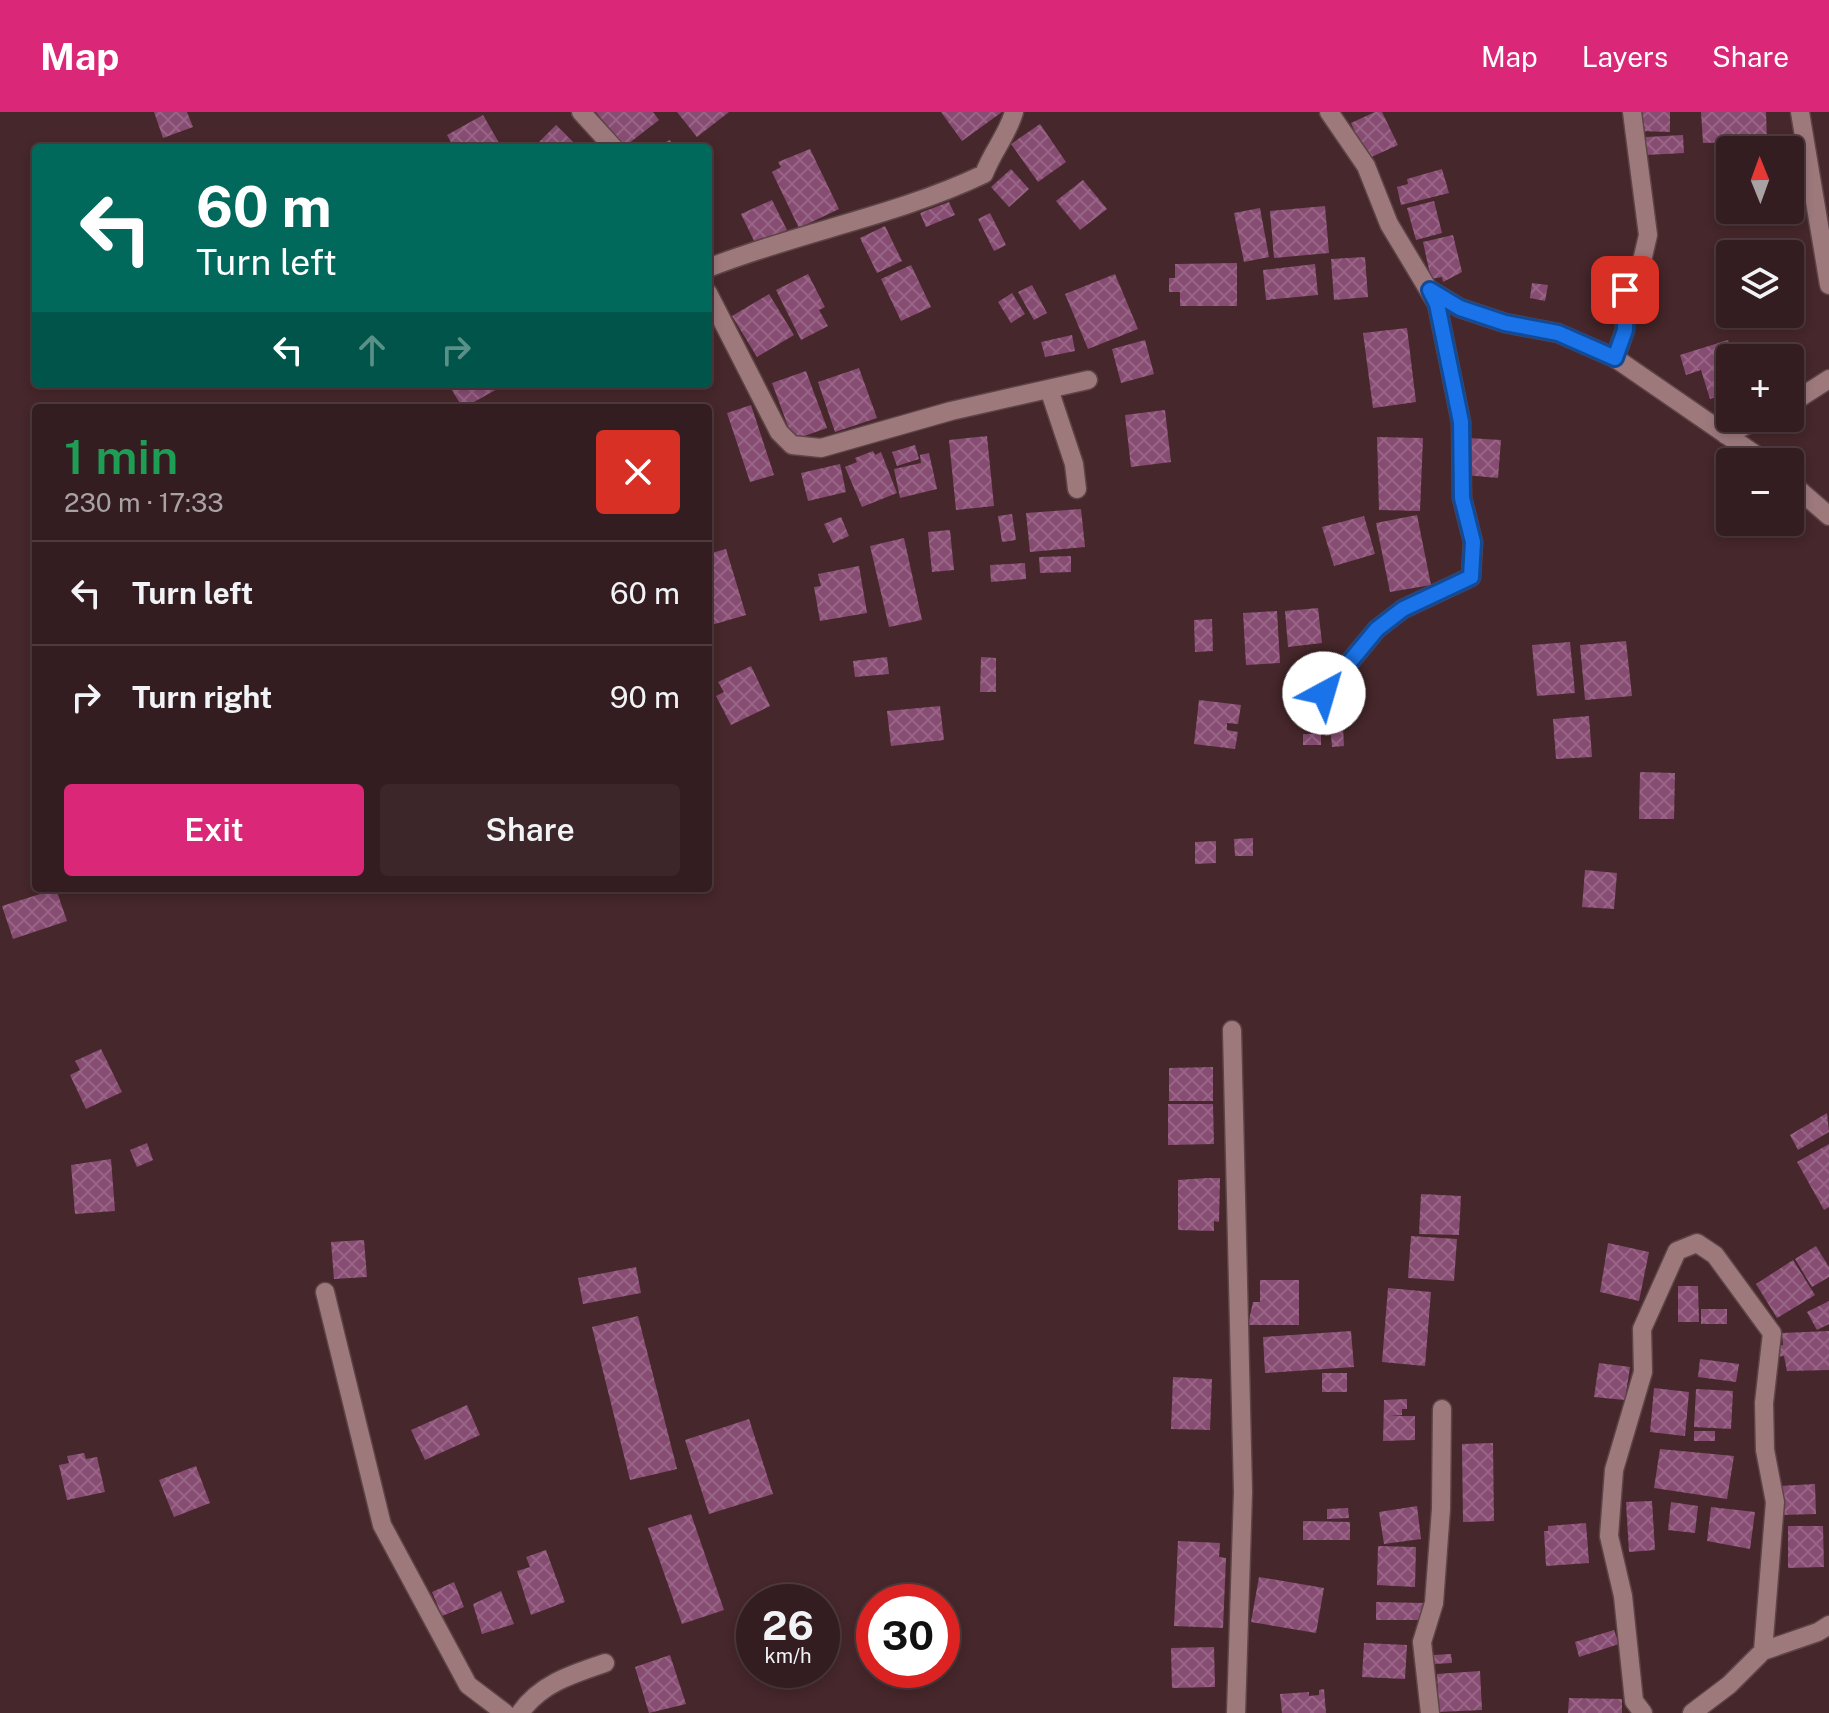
<!DOCTYPE html>
<html lang="en">
<head>
<meta charset="utf-8">
<style>
	body { margin:0; font-family:"Public Sans",sans-serif; background:#3c2629; color:#f1f3f6; height:100vh; display:flex; flex-direction:column; font-size:30px; white-space:nowrap }
	* { box-sizing:border-box; margin:0 }
	p { font-size:26px; color:#a9a2a5 }
	.icon { flex:none; width:44px; height:44px; fill:none; stroke:currentColor; stroke-width:2; stroke-linecap:round; stroke-linejoin:round }
	.map { position:relative; flex:1; overflow:hidden }
	.panel { position:absolute; left:32px; top:292px; width:680px; height:488px; display:flex; flex-direction:column; background:#341d20; border-radius:8px; box-shadow:0 4px 12px #0003,0 0 0 2px #4e3b3e }
	.panel>* { flex:none }
	.guide { position:absolute; left:32px; top:32px; width:680px; height:244px; border-radius:8px; box-shadow:0 4px 12px #0003,0 0 0 2px #4e3b3e; background:#00695c; color:#fff; overflow:hidden }
	.needle { width:52px; rotate:359deg }
	.tools { position:absolute; left:1716px; top:24px; display:grid; gap:16px }
	.tools a { display:grid; place-items:center; width:88px; height:88px; border-radius:8px; background:#341d20; box-shadow:0 4px 12px #0003,0 0 0 2px #4e3b3e; font-size:40px }
	.speed { position:absolute; left:736px; top:1472px; display:flex; gap:16px; font-size:40px; font-weight:700; text-align:center }
	.speed>* { display:grid; place-content:center; width:104px; height:104px; border-radius:50%; background:#341d20; box-shadow:0 4px 12px #0003,0 0 0 2px #4e3b3e; line-height:1 }
	.speed small { font-size:20px; font-weight:400 }
	.speed .limit { border:12px solid #d22; background:#fff; color:#111 }
	.pin { position:absolute; display:grid; place-items:center; width:68px; height:68px; color:#fff; margin:-34px; border-radius:16px; box-shadow:0 4px 12px #0006 }
	.me { position:absolute; width:88px; margin:-44px; rotate:39deg; stroke-linejoin:round; filter:drop-shadow(0 0 6px #0008) }
	.turn { display:flex; align-items:center; gap:28px; height:168px; padding:0 32px; font-size:36px }
	.turn .icon { width:104px; height:104px; stroke-width:2.5 }
	.turn b { display:block; font-size:56px; line-height:68px }
	.lanes { display:flex; align-items:center; height:76px; padding:0 32px; background:#0003; justify-content:center; gap:40px; direction:ltr }
	.lanes .off { opacity:.35 }
	.round { display:grid; place-items:center; flex:none; width:84px; height:84px; border-radius:8px; background:#3c2629 }
	.overview { display:flex; align-items:center; justify-content:space-between; height:136px; padding:0 32px }
	h1 { font-size:48px; font-weight:600; line-height:60px; color:#1e9e55 }
	.primary-button { display:flex; gap:16px; margin-top:auto; padding:16px 32px }
	.primary-button a { flex:1; height:92px; border-radius:8px; background:#db2777; color:#fff; font-size:32px; font-weight:600; line-height:92px; text-align:center }
	.primary-button a+a { background:#3c2629; color:#f1f3f6 }
	ul { padding:0; list-style:none }
	li { display:flex; align-items:center; gap:24px; height:104px; padding:0 32px; border-top:2px solid #4e3b3e }
	li div { flex:1 }
	li b { display:block; font-size:30px }
	li em { font-style:normal }
	header { display:flex; align-items:center; gap:48px; box-sizing:border-box; height:112px; padding:0 40px; background:#db2777; color:#fff }
	header strong { font-size:38px }
	nav { display:flex; gap:44px; margin-inline-start:auto; font-size:28px }
	.map>svg:first-child { display:block }
	.building { fill:url(#building-cross-hatch) }
	.lines { fill:none; stroke-linecap:round; stroke-linejoin:round }
	.street-casing { stroke:#5e4447; stroke-width:21 }
	.street { stroke:#9d797c; stroke-width:18 }
	.route-casing { stroke:#114b97; stroke-width:20 }
	.route { stroke:#1a73e8; stroke-width:14 }
</style>
</head>
<body>
<header>
<strong>Map</strong>
<nav><a>Map</a><a>Layers</a><a>Share</a></nav>
</header>
<div class="map">
<svg width="1829" height="1601" viewBox="0 0 1829 1601">
	<defs>
		<pattern id="building-cross-hatch" width="8" height="8" patternUnits="userSpaceOnUse" patternTransform="scale(2)"><rect width="8" height="8" fill="#874c72"/><path d="M0 0l8 8M0 8l8-8" fill="none" stroke="#986586"/></pattern>
	</defs>
	<rect width="100%" height="100%" fill="#46272b"/>
	<!-- building -->
	<path class="building" d="M154 0H187L193 15 163 26Z
		M596 0H653L659 8 624 35Z
		M677 0H729L697 25Z
		M941 0H1002L962 29Z
		M1375 0H1382L1398 33 1367 47 1351 11Z
		M1638 0H1670V20L1638 19Z
		M1701 0H1766L1767 29 1703 31Z
		M483 3 502 36H454L447 23Z
		M1040 12 1066 50 1038 70 1011 32Z
		M556 13 579 36H533Z
		M1683 23 1684 41 1646 43V25Z
		M670 28 674 36H653Z
		M810 37 839 97 799 116 772 60 781 55 778 50Z
		M1011 57 1029 77 1009 95 991 75Z
		M1442 57 1449 81 1401 93 1397 75 1408 72 1407 67Z
		M1083 68 1107 97 1080 118 1056 89Z
		M772 88 787 118 756 133 741 102Z
		M1434 89 1442 121 1416 128 1407 96Z
		M949 90 955 103 926 115 920 101Z
		M1325 94 1329 141 1274 146 1270 99Z
		M1260 96 1269 145 1244 150 1234 101Z
		M990 101 1006 133 994 139 978 107Z
		M885 114 902 149 877 161 860 126Z
		M1453 123 1462 160 1443 170 1442 165 1431 167 1423 130Z
		M1365 145 1368 185 1334 188 1331 147Z
		M1237 151V194H1180V180H1169V166H1175V152Z
		M1315 152 1318 183 1266 188 1263 158Z
		M911 153 931 195 901 209 881 167Z
		M808 162 825 195 819 198 828 214 801 228 776 178Z
		M1115 162 1138 217 1088 237 1065 182Z
		M1532 171 1548 173 1545 189 1530 186Z
		M1032 173 1047 201 1034 208 1018 180Z
		M1012 181 1025 202 1011 211 998 190Z
		M769 182 794 223 757 245 732 204Z
		M1407 216 1416 290 1373 296 1363 221Z
		M1072 223 1075 239 1045 245 1041 230Z
		M1145 228 1154 262 1121 271 1112 237Z
		M1728 228 1734 246H1730V302L1723 283 1710 287 1701 258 1686 263 1680 243Z
		M859 256 877 306 835 320 818 270Z
		M806 259 827 316 793 328 772 271Z
		M448 272H500L501 275 463 296Z
		M751 293 774 363 750 370 727 301Z
		M1165 298 1171 350 1131 355 1125 303Z
		M987 324 994 394 956 398 949 328Z
		M1377 325 1423 326 1420 399 1379 398Z
		M1468 326 1501 328 1498 366 1465 363Z
		M915 333 919 347 897 354 892 340Z
		M873 339 875 343 881 340 897 381 862 395 845 355 857 350 855 346Z
		M929 341 937 377 900 386 894 357 921 351 920 343Z
		M840 352 846 380 808 389 801 361Z
		M1081 397 1085 435 1030 440 1026 401Z
		M1012 402 1016 428 1002 430 998 404Z
		M1417 403 1431 473 1390 480 1376 411Z
		M1364 404 1375 442 1334 454 1322 415Z
		M841 405 849 424 833 431 824 412Z
		M950 418 954 458 932 460 928 420Z
		M904 426 922 508 889 515 870 434Z
		M726 437 746 503 708 514V442Z
		M1071 444V460L1040 461 1039 445Z
		M1025 451 1026 467 991 470 990 453Z
		M859 454 867 501 820 509 814 475 821 474 818 462Z
		M1318 496 1322 531 1288 535 1285 499Z
		M1277 499 1280 551 1246 553 1243 501Z
		M1212 507 1213 539 1195 540 1194 508Z
		M1626 529 1632 584 1585 588 1580 533Z
		M1570 530 1575 581 1537 584 1532 533Z
		M887 545 889 562 855 565 853 549Z
		M981 545 996 546V580H980Z
		M751 554 770 594 731 613 716 584 724 580 718 570Z
		M1199 588 1241 593 1238 612 1227 611V618L1238 620 1235 637 1194 632Z
		M940 594 944 628 891 634 887 599Z
		M1342 595 1344 634 1332 635 1331 623 1325 624 1323 596Z
		M1589 604 1592 645 1556 647 1553 607Z
		M1303 622H1321V633H1303Z
		M1640 660 1675 661 1674 707H1639Z
		M1253 726V744H1235L1234 727Z
		M1216 729V751L1195 752V730Z
		M1585 758 1617 761 1614 797 1582 795Z
		M56 777 67 809 13 827 2 794Z
		M101 937 122 980 86 997 70 963 80 958 75 949Z
		M1213 955V989H1169V956Z
		M1168 992H1213L1214 1032 1168 1033Z
		M1827 1001 1829 1020 1798 1038 1790 1023Z
		M147 1031 153 1048 137 1055 130 1038Z
		M1829 1032V1095L1824 1098 1797 1050Z
		M111 1047 115 1099 75 1102 71 1053Z
		M1207 1066H1220L1219 1110 1214 1109V1119L1178 1118V1068Z
		M1421 1082 1461 1084 1459 1123 1419 1122Z
		M1411 1124 1457 1127 1454 1169 1408 1166Z
		M364 1128 367 1165 334 1167 331 1130Z
		M1608 1131 1649 1140 1639 1189 1600 1180Z
		M1816 1134 1829 1155V1165L1812 1175 1795 1147Z
		M1793 1148 1815 1183 1777 1206 1756 1172Z
		M636 1155 641 1181 583 1192 578 1166Z
		M1260 1168H1299V1213H1248L1253 1190H1260Z
		M1678 1174H1698L1699 1210H1678Z
		M1388 1176 1431 1180 1425 1254 1382 1250Z
		M1829 1189V1212L1817 1218 1807 1200Z
		M1701 1197H1727V1212H1701Z
		M638 1204 677 1357 630 1368 592 1215Z
		M1351 1219 1354 1255 1265 1261 1263 1225Z
		M1829 1219V1258L1787 1259 1784 1244 1777 1245 1776 1234 1783 1233 1782 1221Z
		M1700 1247 1739 1252 1736 1270 1698 1265Z
		M1599 1251 1630 1255 1625 1288 1594 1285Z
		M1322 1261H1347V1280H1322Z
		M1173 1265 1212 1267 1210 1318 1171 1317Z
		M1654 1276 1689 1280 1685 1324 1650 1320Z
		M1696 1277 1733 1279 1731 1317 1694 1315Z
		M1407 1287V1297H1402V1303L1390 1304H1415V1328L1383 1329 1384 1288Z
		M467 1293 480 1323 425 1348 411 1318Z
		M749 1307 773 1382 709 1402 685 1328Z
		M1694 1319H1715V1329H1694Z
		M1493 1331 1494 1409 1463 1410 1462 1332Z
		M1660 1337 1734 1344 1727 1387 1654 1376Z
		M84 1341 86 1347 97 1345 105 1380 67 1388 59 1353 69 1351 67 1344Z
		M196 1354 210 1391 174 1405 159 1368Z
		M1815 1372 1816 1402 1780 1403 1779 1374Z
		M1652 1389 1655 1438 1629 1440 1626 1390Z
		M1671 1390 1698 1394 1695 1421 1668 1418Z
		M1417 1394 1421 1427 1384 1432 1379 1400Z
		M1711 1395 1755 1400 1750 1437 1707 1429Z
		M1348 1396 1349 1406 1327 1407V1397Z
		M691 1402 724 1498 682 1512 648 1416Z
		M1303 1409 1350 1410V1428H1303Z
		M1586 1411 1589 1451 1546 1454 1544 1419H1548V1414Z
		M1788 1414H1823L1824 1455 1788 1456Z
		M1178 1429 1220 1431 1219 1445 1226 1446 1223 1516 1174 1514Z
		M1378 1434 1416 1435 1415 1475 1377 1473Z
		M546 1438 565 1490 531 1503 517 1459 530 1455 526 1445Z
		M1259 1465 1324 1476 1316 1521 1251 1510Z
		M454 1470 464 1495 442 1504 432 1480Z
		M501 1479 514 1512 482 1522 473 1492Z
		M1376 1490 1425 1491V1508H1376Z
		M1614 1518 1619 1532 1579 1545 1575 1530Z
		M1364 1531 1407 1533 1405 1567 1362 1565Z
		M1214 1535 1215 1575 1172 1576 1171 1536Z
		M1451 1542 1452 1551 1433 1552V1543Z
		M670 1543 686 1592 649 1601 635 1555Z
		M1480 1559 1482 1598 1439 1600 1437 1562Z
		M1324 1577 1326 1601H1282L1280 1582 1309 1580V1584L1319 1583V1578Z
		M1569 1586 1622 1587V1601H1568Z"/>
	<g class="lines">
		<!-- street casing -->
		<g class="street-casing">
			<path id="street" d="M581 0 614 36
				M1800 0 1829 173
				M708 156C799 120 896 104 984 62 992 40 1008 22 1014 0
				M1430 178 1460 196 1505 211 1558 221 1615 246 1766 350
				M708 181 779 320 792 333 821 336 951 299 1088 268
				M1615 246 1625 218V178L1642 149 1648 123 1632 0
				M1049 277 1074 352 1077 377
				M1790 292 1829 267
				M1726 323 1761 306
				M1790 370 1829 404
				M1324 581 1377 517 1403 497 1471 465 1473 430 1462 386 1461 310 1437 192 1389 112 1366 54 1329 0
				M1232 918 1243 1380 1236 1601
				M325 1180 382 1413 468 1573 505 1601
				M520 1601C540 1572 572 1562 605 1551
				M1430 1601 1422 1530 1434 1491 1441 1397 1442 1297
				M1643 1601 1634 1589 1623 1484 1609 1424 1614 1358 1643 1260 1642 1217 1677 1139 1697 1131 1715 1143 1772 1221 1764 1291 1765 1338 1775 1390 1763 1539
				M1692 1601 1729 1573 1763 1539 1818 1520 1829 1513"/>
		</g>
		<!-- street -->
		<use href="#street" class="street"/>
	</g>
	<g class="lines">
		<!-- route casing -->
		<g class="route-casing">
			<path id="route" d="M1324 581 1377 517 1403 497 1471 465 1473 430 1462 386 1461 310 1437 192 1430 178 1460 196 1505 211 1558 221 1615 246 1625 218V178"/>
		</g>
		<!-- route -->
		<use href="#route" class="route"/>
	</g>
</svg>
<div class="tools">
<a><svg class="needle" viewBox="-14 -14 28 28"><path d="M0-13l5 13h-10z" fill="#e53935"/><path d="M0 13l5-13h-10z" fill="#a9a2a5"/></svg></a>
<a><svg class="icon" aria-label="layers" viewBox="0 0 24 24"><path d="M12 4l9 5-9 5-9-5zM3 14l9 5 9-5"/></svg></a>
<a>+</a>
<a>−</a>
</div>
<div class="speed"><div>26<small>km/h</small></div><div class="limit">30</div></div>
<div class="pin" style="left:1625px;top:178px;background:#d93025"><svg class="icon" aria-label="arrive" viewBox="0 0 24 24"><path d="M6 21V4h12l-3 4 3 4H6"/></svg></div>
<svg class="me" style="left:1324px;top:581px" viewBox="-20 -20 40 40"><circle r="19" fill="#fff"/><path d="M0-13L10 11 0 6-10 11z" fill="#1a73e8"/></svg>
<div class="guide">
<div class="turn"><svg class="icon" aria-label="left" viewBox="0 0 24 24"><path d="M17 20v-9H6M10 6l-5 5 5 5"/></svg><div><b>60 m</b>Turn left</div></div>
<div class="lanes"><svg class="icon" aria-label="left" viewBox="0 0 24 24"><path d="M17 20v-9H6M10 6l-5 5 5 5"/></svg><svg class="icon off" aria-label="ahead" viewBox="0 0 24 24"><path d="M12 20V5M6 11l6-6 6 6"/></svg><svg class="icon off" aria-label="right" viewBox="0 0 24 24"><path d="M7 20v-9h11M14 6l5 5-5 5"/></svg></div>
</div>
<section class="panel">
<div class="overview"><div><h1>1 min</h1><p>230 m · 17:33</p></div><a class="round" style="background:#d93025;color:#fff"><svg class="icon" aria-label="close" viewBox="0 0 24 24"><path d="M6 6l12 12M18 6L6 18"/></svg></a></div>
<ul>
<li><svg class="icon" aria-label="left" viewBox="0 0 24 24"><path d="M17 20v-9H6M10 6l-5 5 5 5"/></svg><div><b>Turn left</b></div><em>60 m</em></li>
<li><svg class="icon" aria-label="right" viewBox="0 0 24 24"><path d="M7 20v-9h11M14 6l5 5-5 5"/></svg><div><b>Turn right</b></div><em>90 m</em></li>
</ul>
<div class="primary-button"><a>Exit</a><a>Share</a></div>
</section>
</div>
</body>
</html>
